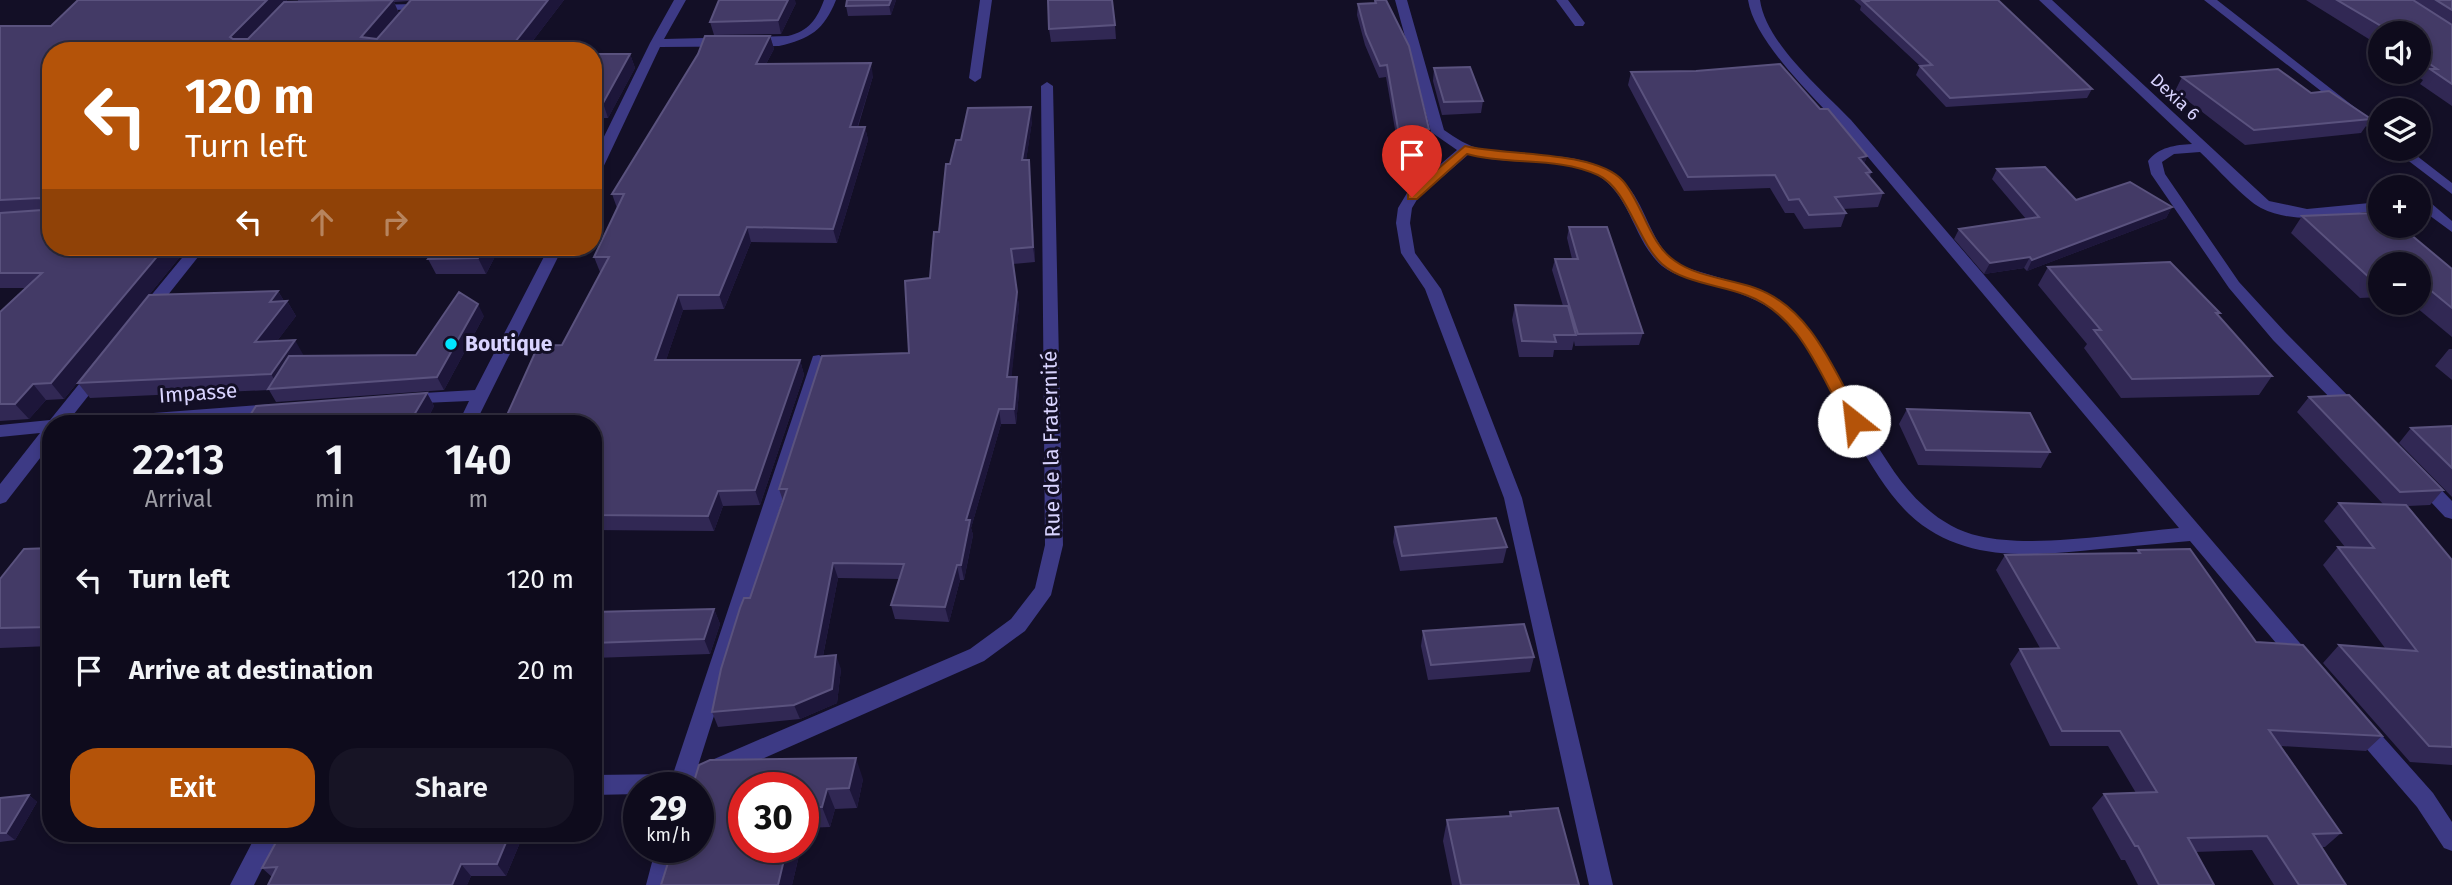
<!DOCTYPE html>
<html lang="en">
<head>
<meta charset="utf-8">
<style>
	body { margin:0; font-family:"Fira Sans",sans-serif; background:#171425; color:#f1f3f6; height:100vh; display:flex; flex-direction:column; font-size:26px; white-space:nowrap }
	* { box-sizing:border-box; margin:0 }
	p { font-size:23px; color:#9b9ba3 }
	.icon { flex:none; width:38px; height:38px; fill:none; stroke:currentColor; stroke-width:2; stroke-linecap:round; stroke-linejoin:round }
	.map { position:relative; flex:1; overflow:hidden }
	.details { position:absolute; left:42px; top:415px; width:560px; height:427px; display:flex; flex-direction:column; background:#0e0b1c; border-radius:28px; box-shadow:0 4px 10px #0003,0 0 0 2px #2e2b3b }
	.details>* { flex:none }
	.hud { position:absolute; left:42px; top:42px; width:560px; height:214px; border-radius:28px; box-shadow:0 4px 10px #0003,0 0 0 2px #2e2b3b; background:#b45309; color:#fff; overflow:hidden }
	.tools { position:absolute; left:2368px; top:21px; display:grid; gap:14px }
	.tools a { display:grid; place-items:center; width:63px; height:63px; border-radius:50%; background:#0e0b1c; box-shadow:0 4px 10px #0003,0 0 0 2px #2e2b3b; font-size:35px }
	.speed { position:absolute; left:623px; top:772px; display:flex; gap:14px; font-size:35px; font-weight:700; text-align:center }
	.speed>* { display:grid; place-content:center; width:91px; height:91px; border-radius:50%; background:#0e0b1c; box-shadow:0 4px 10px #0003,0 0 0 2px #2e2b3b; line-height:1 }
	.speed small { font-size:18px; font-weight:400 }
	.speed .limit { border:10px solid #d22; background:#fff; color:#111 }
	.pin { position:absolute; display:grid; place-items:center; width:60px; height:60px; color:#fff; margin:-72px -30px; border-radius:50% 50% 50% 0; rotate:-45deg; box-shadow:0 0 7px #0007 }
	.pin .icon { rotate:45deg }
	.me { position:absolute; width:77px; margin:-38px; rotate:331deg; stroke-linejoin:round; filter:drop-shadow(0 0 5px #0008) }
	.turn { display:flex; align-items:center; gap:24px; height:147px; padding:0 28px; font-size:32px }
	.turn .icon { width:91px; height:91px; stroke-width:2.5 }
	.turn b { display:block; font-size:49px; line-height:60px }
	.lanes { display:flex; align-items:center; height:66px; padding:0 28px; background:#0003; justify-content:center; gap:35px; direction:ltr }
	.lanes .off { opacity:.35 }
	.eta { display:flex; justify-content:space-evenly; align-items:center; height:119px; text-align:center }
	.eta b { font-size:42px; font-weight:600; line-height:49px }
	.cta { display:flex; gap:14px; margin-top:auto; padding:14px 28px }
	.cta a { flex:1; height:80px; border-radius:28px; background:#b45309; color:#fff; font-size:28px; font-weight:600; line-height:80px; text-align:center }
	.cta a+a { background:#171425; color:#f1f3f6 }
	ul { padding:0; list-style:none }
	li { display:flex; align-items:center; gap:21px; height:91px; padding:0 28px }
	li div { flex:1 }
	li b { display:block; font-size:26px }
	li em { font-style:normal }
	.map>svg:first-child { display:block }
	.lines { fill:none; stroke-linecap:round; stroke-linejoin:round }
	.minor { fill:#3d3a85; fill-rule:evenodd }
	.wall { fill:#312854; fill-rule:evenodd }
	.shaded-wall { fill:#1d163a }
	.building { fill:#433a66; stroke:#5a527e; stroke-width:2 }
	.route { fill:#b45309; stroke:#753606; stroke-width:2 }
	.poi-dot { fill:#00e5ff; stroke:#130f26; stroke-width:2.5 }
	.labels { text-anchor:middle; stroke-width:6; stroke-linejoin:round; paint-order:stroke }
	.far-street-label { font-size:18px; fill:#d9d4ff; stroke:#130f26 }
	.poi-label { font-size:21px; font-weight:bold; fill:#d9d4ff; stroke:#130f26; text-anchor:start }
	.street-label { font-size:21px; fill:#d9d4ff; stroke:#130f26 }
</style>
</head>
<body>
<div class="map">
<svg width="2452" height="885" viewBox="0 0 2452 885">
	<rect width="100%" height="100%" fill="#130f26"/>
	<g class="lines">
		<!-- minor -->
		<path class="minor" d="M674 0H686L664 39 788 36C809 31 817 19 824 0H836C824 30 810 39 779 46L660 47 600 174 593 178V159L650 43Z
			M980 0H992L981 78 975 82 969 78Z
			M1395 0H1407L1444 130C1456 138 1467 146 1482 149 1528 161 1579 146 1619 178 1646 199 1648 241 1675 261 1686 269 1701 272 1714 276 1749 286 1782 296 1806 325 1833 358 1848 398 1870 434 1885 458 1902 487 1924 506 1939 520 1959 532 1979 536 2033 549 2122 533 2179 528 2074 402 1968 276 1862 150 1831 113 1755 47 1748 0H1760C1766 43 1821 89 1851 120L2311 656 2314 662 2311 668 2304 670 2297 668 2190 541C2160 544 2130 546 2100 549 2034 556 1962 564 1909 514 1888 494 1872 466 1857 441 1833 402 1818 355 1787 322 1764 299 1731 290 1701 281 1688 278 1673 275 1662 266 1631 239 1631 188 1589 171 1551 156 1508 167 1469 154L1418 198 1412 208 1410 223 1415 253 1441 289 1522 498 1613 885H1589L1504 498 1425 289 1401 253 1396 223 1398 208 1407 193 1457 150 1431 132Z
			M1556 0H1568L1585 23 1583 26H1575Z
			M2039 0H2052L2269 201 2307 209 2380 202V210C2342 215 2297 226 2261 208 2244 199 2216 167 2200 152L2174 154 2162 162 2165 174 2239 282 2285 332 2361 409 2364 413 2361 417H2349L2273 340 2229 288 2151 174 2148 161C2159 147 2175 145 2192 144Z
			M2204 0H2217L2380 127V137Z
			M414 4 420 7 418 9 372 11 366 8 372 5Z
			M1047 82 1053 86 1063 545 1051 595 1025 631 984 661 696 788H639V794L593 795V775L673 774 813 356 819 355 827 360 698 766 970 649 1011 619 1035 588 1045 545 1041 86Z
			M2393 149H2408L2452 183V194Z
			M2418 197 2425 198 2452 221V232L2418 207Z
			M191 247H206L152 315H140L138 312 140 309Z
			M549 247H563L475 424H458L469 401 400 404 398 400 406 394 475 390Z
			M98 367 106 372 104 376 66 424H51V444L6 502 0 504V484L40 433 0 437V425L50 420 92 368Z
			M274 404 283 410 280 414 172 424H79L87 418Z
			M2421 474 2427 475 2452 501V519L2445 517 2415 485 2412 480 2415 475Z
			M2360 717 2368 720 2433 793 2452 822V851L2444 848 2417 807 2352 732 2349 726 2352 720Z
			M257 833H280L254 885H230Z
			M656 847H678L670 885H646Z"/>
	</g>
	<!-- wall -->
	<path class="wall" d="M78 0H287L286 2 298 1V0H564L525 51H51V247H188L64 399 46 400 29 419 0 421V312L25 288H0V26H51ZM409 1 399 13 394 2Z
		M847 0H896L891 15 848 16 846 6Z
		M1374 0H1386L1429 129 1428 141H1397L1386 77 1379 78 1365 45 1357 15 1358 4 1374 3Z
		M1854 0H1998L2092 89 2087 98 1946 107 1916 75 1920 66 1860 10 1861 6Z
		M2306 0H2452V106L2420 84 2423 80 2410 72H2418V33H2380V46Z
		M796 3 781 34 714 35 710 22Z
		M1115 25 1116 39 1051 42 1049 29Z
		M770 36 774 49 766 64 873 76 858 127H865L868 140 837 243 751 242 724 309 683 310 666 360H800L804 375 760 505 723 506 714 531 593 530V424L562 345 601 272H600L594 257 617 208 612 194Z
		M593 54H630L635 68 608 118H593Z
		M1434 68 1483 101 1481 113 1442 115 1433 81Z
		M1631 72 1820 109 1867 156 1864 164 1871 172 1870 177 1883 193 1878 207 1843 209 1846 213 1841 227 1804 229 1794 213H1785L1770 188 1684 191 1628 85Z
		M2182 77 2311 93 2371 119 2361 133 2245 145 2175 91Z
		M1032 121 1026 160H1029L1030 174 1035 262 1013 264 1019 307 1011 377 1019 392 1016 424H1001L971 528 973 535 964 580H960L949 622 895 619 891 605 899 579 838 578 823 656 841 669 837 703 800 719 718 727 712 712 783 501 779 489 909 353 930 278 950 164 961 140Z
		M1997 169 2076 200 2172 207 2166 218 2027 271 2024 268 1984 274 1954 239 1959 229 2026 219 1992 179Z
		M2302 216 2391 229 2452 269V337L2411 303H2418V264H2380V297L2360 298 2291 233Z
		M1569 227 1643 333 1639 345 1575 346 1574 341 1572 350H1554L1553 357H1519L1512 320 1515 305 1563 306 1552 270 1555 259H1572L1567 238Z
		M500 247 486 274H436L428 259Z
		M2048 267 2220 313 2218 315 2272 376 2259 395 2121 398 2084 348 2087 344 2038 285Z
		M278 291 284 301H287L296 316 277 341 304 356 416 355 484 316 444 390 276 402 269 390 90 398 78 383Z
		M2449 349H2452V380L2435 366Z
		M427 393 434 406 425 424H249L247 420Z
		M2309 397 2443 490 2430 505 2408 506 2452 560V765L2410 762 2323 663 2339 645 2385 648 2323 565 2338 547H2345L2324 521 2339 503 2383 504 2297 412Z
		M1907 409 2050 452 2041 468 1918 465 1899 424Z
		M2452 426V497L2399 443 2411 428Z
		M1395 527 1507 547 1503 563 1400 571 1393 542Z
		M51 548V646L0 648V579Z
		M2138 550 2256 642 2382 736 2366 751 2281 746 2341 833 2325 847H2322L2346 885H2274L2252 850 2195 852 2214 885H2138L2125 860H2121L2092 808 2104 794 2136 793 2108 746H2050L2010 664 2020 649 2040 648 1996 570 2005 555 2136 553Z
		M714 609 720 624 710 654 593 658V612Z
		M1423 631 1534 657 1530 672 1428 680 1421 646Z
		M863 779 857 808 835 809 830 827 806 828 803 839V788H744L801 847 792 885H661L698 788Z
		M29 795 37 802 15 840 0 842V798Z
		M1510 812 1579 885H1452L1443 841 1447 820 1509 816Z
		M524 833 506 876H471L467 885H268L272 877 262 868Z"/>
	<!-- shaded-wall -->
	<path class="shaded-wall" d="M267 0H287L238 51 230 37Z
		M393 0 399 14 369 51 361 37Z
		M548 0H564L525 51H508Z
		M788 0H795L796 3 781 34 778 20Z
		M891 0H896L891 15 889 5Z
		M770 36 774 49 759 77 756 64Z
		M630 54 635 68 608 118 603 103Z
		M871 63 873 76 853 141 850 127Z
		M1031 107 1032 121 1024 175 1022 160Z
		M865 127 868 140 837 243 833 229Z
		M1867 156 1862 169 1859 158Z
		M1029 160 1030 174 1035 262 1033 247Z
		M2172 207 2166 218 2027 271 2032 260Z
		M747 227 751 242 724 309 719 295Z
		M165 247H188L64 399 51 383Z
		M485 247H500L486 274 478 258Z
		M2030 257 2024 268 1984 274 1990 263Z
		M278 291 285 303 287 301 296 316 265 357 255 342 270 302Z
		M1017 292 1019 307 1010 392 1007 377Z
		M678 295 683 310 661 375 655 360Z
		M478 304 484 316 444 390 437 377Z
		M295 340 304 356 282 388 280 389 271 374Z
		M800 360 804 375 760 505 755 490Z
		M1017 377 1019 392 1016 424 1014 409Z
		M33 384 46 400 29 419 15 404Z
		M427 393 434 406 425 424H420L414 415Z
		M999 409 1001 424 971 528 973 535 964 580 961 565 966 520Z
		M718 491 723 506 714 531 708 516Z
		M833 563 838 578 820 671 815 657Z
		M957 565 960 580 949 622 945 607Z
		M714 609 720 624 710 654 704 639Z
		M836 655 841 669 837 703 800 719 794 705Z
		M856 758 863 779 857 808 849 788Z
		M827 789 835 809 830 827 822 807Z
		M29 795 37 802 15 840 6 833Z
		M803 822 806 828 803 839Z
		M510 833H524L506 876 497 864Z
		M787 847H801L792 885H778Z
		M461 864 471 876 467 885H452Z"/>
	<!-- building -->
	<path class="building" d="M78 0H267L230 37 233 39H248L284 2 393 0 361 37 377 39 411 0H548L508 51H51V247H165L51 383 33 384 15 404H0V312L42 273H0V213L42 210V201L40 198 0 200V26H51Z
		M719 0H788L778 20 710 22Z
		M847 0H891L889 5 846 6Z
		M1048 0H1112L1115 25 1049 29Z
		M1375 0H1386L1409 46 1429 129H1398L1387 65 1380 66 1366 34 1358 4 1376 3Z
		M1867 0H1998L2092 89 1950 98 1920 66 1932 65 1863 1H1868Z
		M2337 0H2413L2452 25V84L2430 69H2437L2418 56V33H2393Z
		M2436 0H2452V10Z
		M705 36H770L756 64 871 63 850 127H865L833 229 747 227 719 295H678L655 360H800L755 490 718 491 708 516 593 515V424H503L538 346 562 345 609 257H594L624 194H612L698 54Z
		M593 54H630L603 103H593Z
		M1780 64 1820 109H1828L1867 156 1859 158 1871 172 1866 173 1883 193 1835 197 1846 213 1809 215 1799 199 1789 200 1775 175 1688 177 1631 72 1696 71Z
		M1470 67 1483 101 1444 102 1434 68Z
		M2278 69 2311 93 2329 91 2371 119 2254 130 2182 77Z
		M1031 107 1022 160H1029L1033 247 1011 249 1017 292 1007 377H1017L1014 409H999L966 520H970L961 565H957L945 607 891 605 904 564 833 563 815 657 836 655 832 689 794 705 712 712 721 669 740 608 744 598H750L787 489H779L822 356 909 353 905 281 930 278 934 232H939L946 164H950L956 140H961L968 108Z
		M2045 167 2076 200 2130 182 2172 207 2032 260 2030 257 1990 263 1959 229 2039 217 1997 169Z
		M2373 213 2380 220V226H2387L2391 229H2404L2452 269V308L2418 280V264H2380V280L2373 281 2302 216Z
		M1569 227H1607L1643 333 1578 334 1555 259H1578Z
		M437 247H485L478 258 428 259Z
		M2170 262 2220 313H2216L2272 376 2132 379 2094 330H2101L2048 267Z
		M278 291 270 302 287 301 255 342 295 340 271 374 78 383 149 295Z
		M459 292 478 304 437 377 268 389 289 356 416 355Z
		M1515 305 1568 306 1576 335H1554L1556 342 1522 341Z
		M427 393 414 415 247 420 256 406Z
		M2349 395 2443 490 2400 492 2309 397Z
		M1907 409 2030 413 2050 452 1926 450Z
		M2452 426V468L2411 428Z
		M2339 503 2406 505 2452 560V747L2429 746 2339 645 2417 651 2338 547 2374 548Z
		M1496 518 1507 547 1402 556 1395 527Z
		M51 548V627L0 628V579L24 549Z
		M2190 549 2256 642 2303 645 2382 736 2269 730 2341 833 2313 834 2346 885H2299L2267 836 2188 838 2214 885H2159L2138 846H2135L2104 794 2157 792 2120 731H2062L2020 649 2059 648 2005 555 2140 553 2138 550Z
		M714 609 704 639 593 643V612Z
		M1524 624 1534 657 1431 665 1423 631Z
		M856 758 849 788 827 789 822 807H803V788H744V847H787L778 885H661L673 847H698V788H692L699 765 710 760Z
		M29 795 6 833H0V798Z
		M1558 808 1579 885H1461L1447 820 1511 816 1510 812Z
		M281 833H510L497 864H461L452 885H268L277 867 262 868Z"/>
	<!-- route -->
	<path class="route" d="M1465 146C1505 156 1596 150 1623 181 1643 204 1649 244 1675 261 1697 277 1730 279 1755 288 1812 308 1835 373 1862 421L1860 425H1849C1821 378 1802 315 1746 295 1721 285 1683 283 1662 264 1637 241 1628 189 1598 175 1557 156 1510 166 1467 154L1417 199H1408V194Z"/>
	<!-- markers -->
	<circle class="poi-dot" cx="451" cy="344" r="7"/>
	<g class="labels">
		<!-- far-street labels -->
		<g class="far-street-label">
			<text transform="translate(2175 97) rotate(43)" y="6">Dexia 6</text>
		</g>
		<!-- poi labels -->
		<g class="poi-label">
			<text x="465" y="351">Boutique</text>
		</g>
		<!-- street labels -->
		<g class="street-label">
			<text transform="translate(198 393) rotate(-4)" y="7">Impasse</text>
			<text transform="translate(1051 444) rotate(-91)" y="7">Rue de la Fraternité</text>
		</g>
	</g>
</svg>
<div class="tools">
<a><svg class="icon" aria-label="sound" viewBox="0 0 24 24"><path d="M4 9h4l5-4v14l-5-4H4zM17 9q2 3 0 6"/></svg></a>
<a><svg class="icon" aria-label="layers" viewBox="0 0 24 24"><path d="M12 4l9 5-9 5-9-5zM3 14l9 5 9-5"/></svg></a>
<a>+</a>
<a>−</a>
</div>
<div class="speed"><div>29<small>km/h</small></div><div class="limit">30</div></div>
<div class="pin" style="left:1412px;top:197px;background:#d93025"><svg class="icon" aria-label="arrive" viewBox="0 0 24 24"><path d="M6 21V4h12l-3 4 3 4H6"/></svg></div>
<svg class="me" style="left:1854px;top:421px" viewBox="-20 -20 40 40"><circle r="19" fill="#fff"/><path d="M0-13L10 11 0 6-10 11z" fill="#b45309"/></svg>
<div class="hud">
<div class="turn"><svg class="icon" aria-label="left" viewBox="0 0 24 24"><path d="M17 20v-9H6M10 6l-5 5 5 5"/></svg><div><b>120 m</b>Turn left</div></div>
<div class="lanes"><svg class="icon" aria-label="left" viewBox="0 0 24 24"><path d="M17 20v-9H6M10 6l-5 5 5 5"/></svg><svg class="icon off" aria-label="ahead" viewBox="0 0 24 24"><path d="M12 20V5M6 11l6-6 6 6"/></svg><svg class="icon off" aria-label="right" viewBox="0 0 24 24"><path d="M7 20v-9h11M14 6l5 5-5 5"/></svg></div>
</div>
<section class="details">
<div class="eta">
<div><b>22:13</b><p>Arrival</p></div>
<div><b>1</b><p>min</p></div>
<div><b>140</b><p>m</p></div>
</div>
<ul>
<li><svg class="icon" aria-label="left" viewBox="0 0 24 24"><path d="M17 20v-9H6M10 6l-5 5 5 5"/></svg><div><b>Turn left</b></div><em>120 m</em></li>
<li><svg class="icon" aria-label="arrive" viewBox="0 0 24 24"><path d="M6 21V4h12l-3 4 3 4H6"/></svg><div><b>Arrive at destination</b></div><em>20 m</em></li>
</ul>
<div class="cta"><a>Exit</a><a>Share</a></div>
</section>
</div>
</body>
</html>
